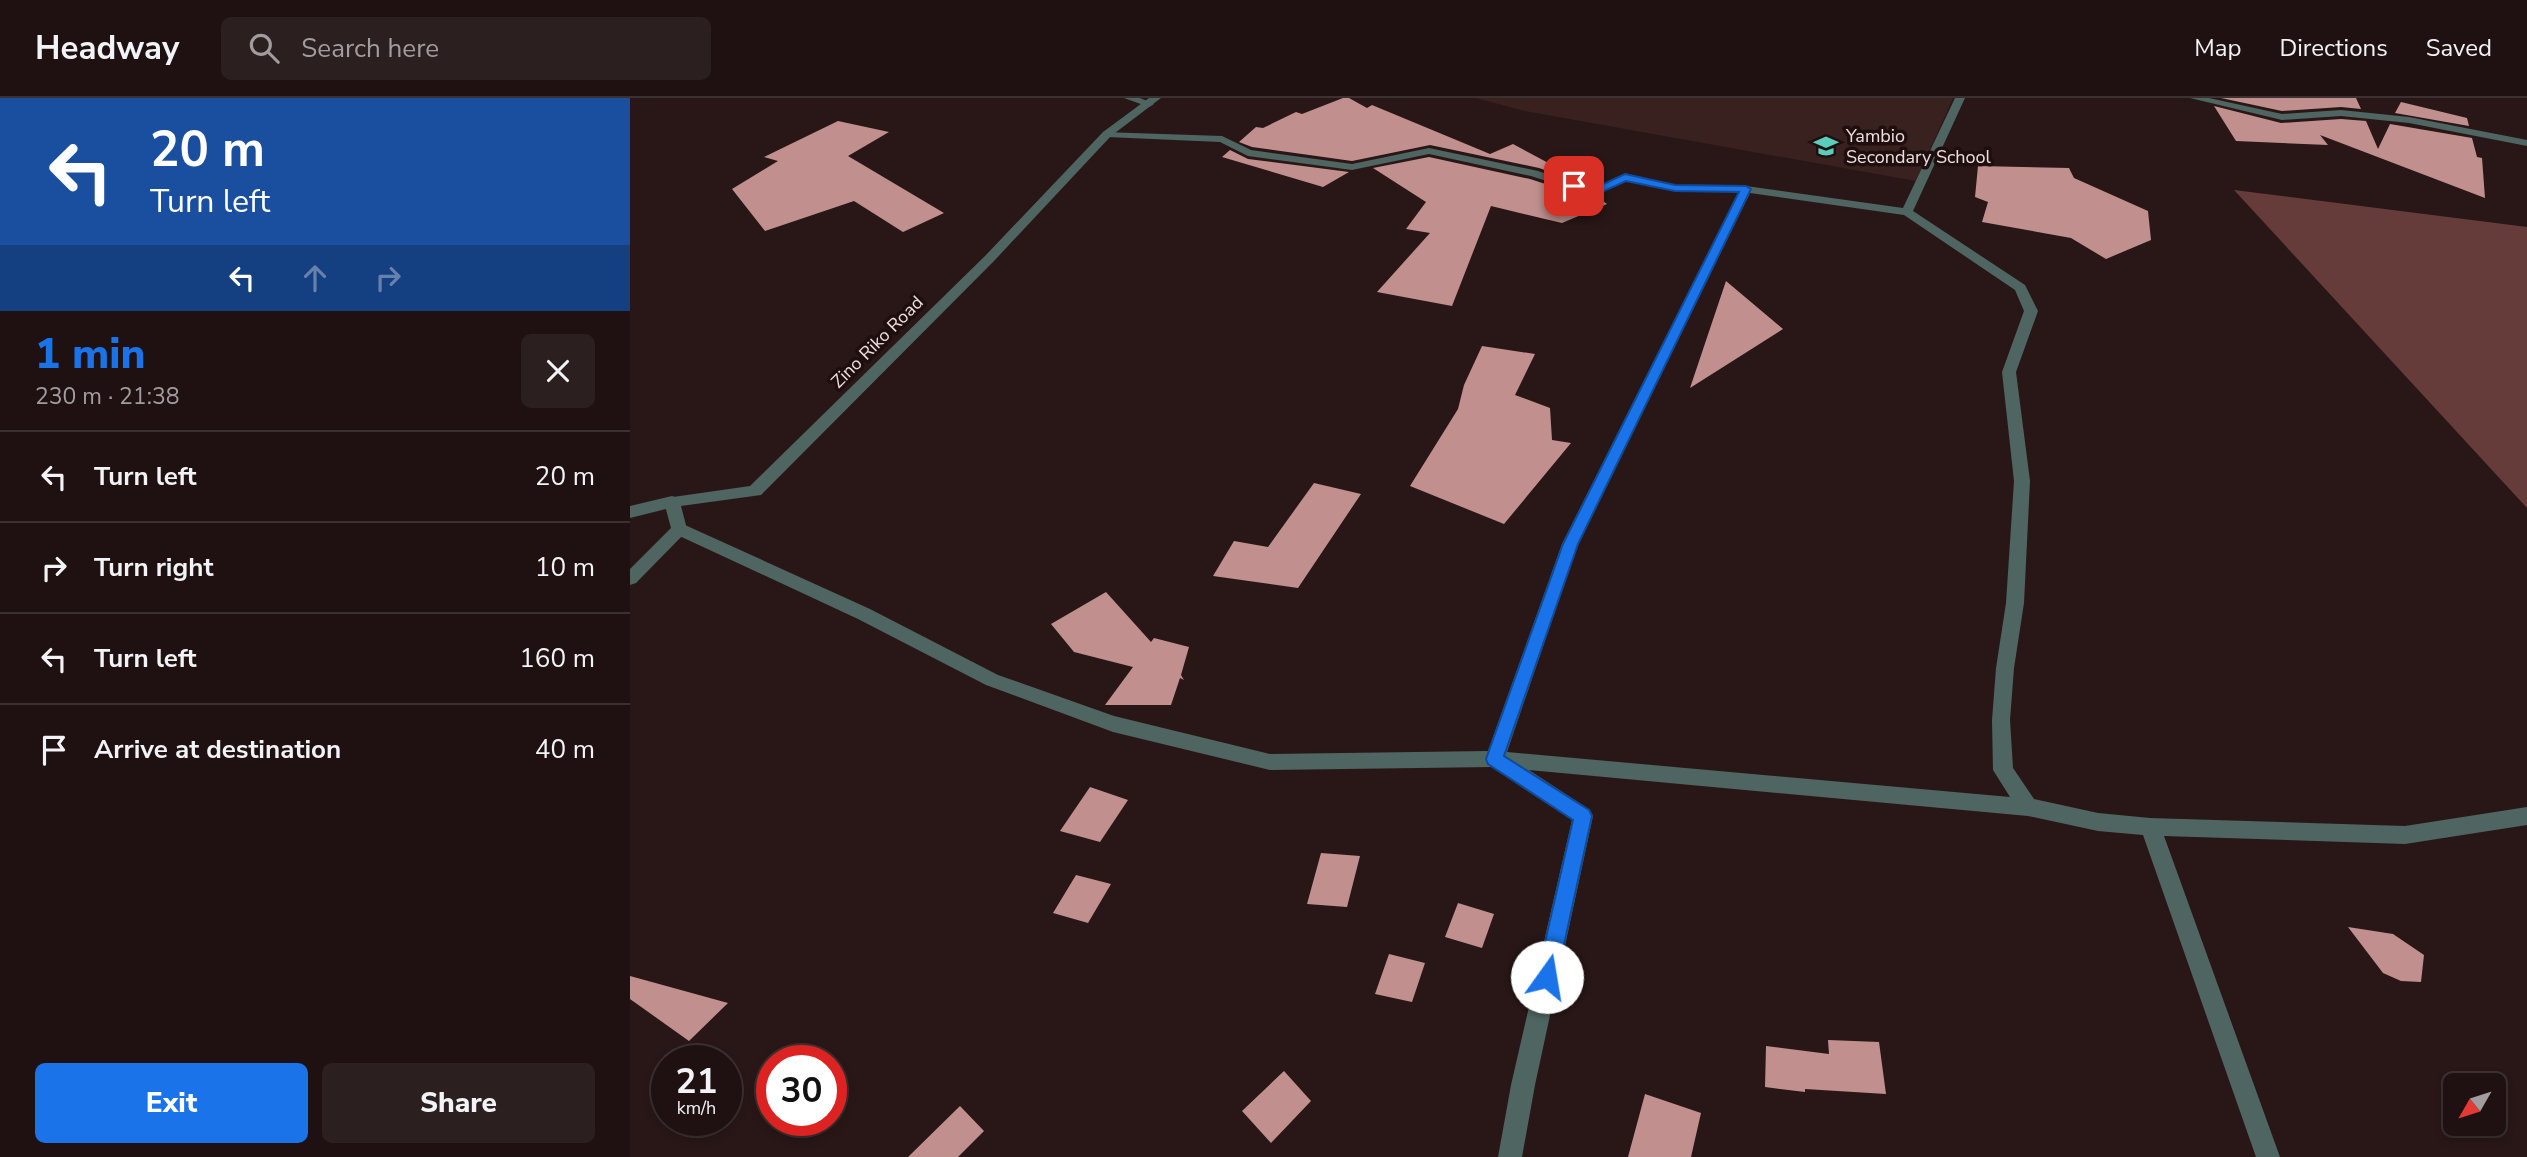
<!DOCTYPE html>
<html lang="en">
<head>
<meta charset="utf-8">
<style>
	body { margin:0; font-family:"Nunito Sans",sans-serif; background:#2c1f1f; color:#f1f3f6; height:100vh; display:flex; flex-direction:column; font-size:26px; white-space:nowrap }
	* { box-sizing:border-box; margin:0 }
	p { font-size:23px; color:#a19d9f }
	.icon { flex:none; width:38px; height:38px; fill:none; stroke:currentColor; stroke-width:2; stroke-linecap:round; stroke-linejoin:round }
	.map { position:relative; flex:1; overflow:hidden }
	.side { display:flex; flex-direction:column; background:#1f1111; width:630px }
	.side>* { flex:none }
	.banner { background:#1a4fa0; color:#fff; overflow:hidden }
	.needle { width:46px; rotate:231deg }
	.buttons { position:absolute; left:1813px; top:975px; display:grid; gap:14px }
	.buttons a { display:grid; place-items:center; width:63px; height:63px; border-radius:10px; background:#1f1111; box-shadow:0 4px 10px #0003,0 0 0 2px #3c3131; font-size:35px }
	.speed { position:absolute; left:21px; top:947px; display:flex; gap:14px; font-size:35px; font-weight:700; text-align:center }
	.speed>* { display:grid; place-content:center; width:91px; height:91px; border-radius:50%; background:#1f1111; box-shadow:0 4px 10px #0003,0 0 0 2px #3c3131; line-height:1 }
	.speed small { font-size:18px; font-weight:400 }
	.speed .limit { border:10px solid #d22; background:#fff; color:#111 }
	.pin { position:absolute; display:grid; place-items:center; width:60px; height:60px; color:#fff; margin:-30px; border-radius:14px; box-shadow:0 4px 10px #0006 }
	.me { position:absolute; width:77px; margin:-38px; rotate:13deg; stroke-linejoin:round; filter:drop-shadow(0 0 5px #0008) }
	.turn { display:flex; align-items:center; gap:24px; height:147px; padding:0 35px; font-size:32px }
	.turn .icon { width:91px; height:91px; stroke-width:2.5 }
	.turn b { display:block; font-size:49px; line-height:60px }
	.lanes { display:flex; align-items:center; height:66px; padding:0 35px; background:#0003; justify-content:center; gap:35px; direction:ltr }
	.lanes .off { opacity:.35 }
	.round { display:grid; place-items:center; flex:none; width:74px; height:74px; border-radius:10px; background:#2c1f1f }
	.summary { display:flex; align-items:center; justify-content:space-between; height:119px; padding:0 35px }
	h1 { font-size:42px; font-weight:800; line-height:52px; color:#1a73e8 }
	.action { display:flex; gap:14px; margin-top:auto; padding:14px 35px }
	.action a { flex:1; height:80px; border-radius:10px; background:#1a73e8; color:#fff; font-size:28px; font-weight:800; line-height:80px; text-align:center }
	.action a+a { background:#2c1f1f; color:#f1f3f6 }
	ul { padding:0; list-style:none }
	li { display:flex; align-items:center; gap:21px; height:91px; padding:0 35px; border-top:2px solid #3c3131 }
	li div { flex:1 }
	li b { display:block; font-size:26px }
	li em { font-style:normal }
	header { display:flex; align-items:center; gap:42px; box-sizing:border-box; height:98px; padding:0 35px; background:#1f1111; border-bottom:2px solid #3c3131 }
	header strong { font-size:33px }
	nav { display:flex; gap:38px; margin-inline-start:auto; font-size:24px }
	.search { width:490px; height:63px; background:#2c1f1f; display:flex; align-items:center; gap:18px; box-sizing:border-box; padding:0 24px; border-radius:10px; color:#a19d9f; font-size:26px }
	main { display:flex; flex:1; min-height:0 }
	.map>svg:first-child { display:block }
	.built { fill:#392120 }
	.forest { fill:#663c3a }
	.building { fill:#c1908e }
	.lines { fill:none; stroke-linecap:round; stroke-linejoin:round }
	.minor { fill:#4f6561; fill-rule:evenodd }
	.tertiary { fill:#4f6561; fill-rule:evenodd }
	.route { fill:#1a73e8; stroke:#114b97; stroke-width:2 }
	.labels { text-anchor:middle; stroke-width:7; stroke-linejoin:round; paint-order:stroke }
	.far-poi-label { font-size:18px; fill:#eee0e0; stroke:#1f0e0e; text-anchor:start }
	.far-street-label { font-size:18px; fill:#eee0e0; stroke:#1f0e0e }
</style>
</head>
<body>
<header>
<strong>Headway</strong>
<div class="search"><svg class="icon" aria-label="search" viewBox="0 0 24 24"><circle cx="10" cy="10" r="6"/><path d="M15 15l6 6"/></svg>Search here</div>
<nav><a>Map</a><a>Directions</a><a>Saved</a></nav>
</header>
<main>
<section class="side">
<div class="banner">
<div class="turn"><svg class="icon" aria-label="left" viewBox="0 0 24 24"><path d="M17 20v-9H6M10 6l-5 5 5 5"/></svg><div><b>20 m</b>Turn left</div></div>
<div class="lanes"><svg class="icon" aria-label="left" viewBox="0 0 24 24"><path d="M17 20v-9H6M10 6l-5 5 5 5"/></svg><svg class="icon off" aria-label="ahead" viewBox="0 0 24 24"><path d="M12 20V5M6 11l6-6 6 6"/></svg><svg class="icon off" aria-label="right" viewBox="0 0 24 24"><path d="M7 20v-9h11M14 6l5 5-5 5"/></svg></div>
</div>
<div class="summary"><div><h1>1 min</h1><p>230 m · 21:38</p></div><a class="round"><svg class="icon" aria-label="close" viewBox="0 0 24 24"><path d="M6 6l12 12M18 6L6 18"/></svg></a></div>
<ul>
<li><svg class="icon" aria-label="left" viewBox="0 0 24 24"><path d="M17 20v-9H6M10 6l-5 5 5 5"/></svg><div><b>Turn left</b></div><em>20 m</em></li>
<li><svg class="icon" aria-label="right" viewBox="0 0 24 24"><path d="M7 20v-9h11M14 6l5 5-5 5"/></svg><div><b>Turn right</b></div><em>10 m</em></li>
<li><svg class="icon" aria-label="left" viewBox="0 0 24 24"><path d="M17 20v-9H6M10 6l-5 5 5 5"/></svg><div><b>Turn left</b></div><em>160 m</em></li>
<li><svg class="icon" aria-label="arrive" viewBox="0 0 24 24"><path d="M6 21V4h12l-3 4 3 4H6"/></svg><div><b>Arrive at destination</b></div><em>40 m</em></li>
</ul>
<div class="action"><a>Exit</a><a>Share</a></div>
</section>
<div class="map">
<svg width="1897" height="1059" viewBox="0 0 1897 1059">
	<rect width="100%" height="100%" fill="#291717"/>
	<!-- built -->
	<path class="built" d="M846 0H1323L1286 83 895 13Z"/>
	<!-- forest -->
	<path class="forest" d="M1604 92 1897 129V410Z"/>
	<!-- building -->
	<path class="building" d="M713 0H719L737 10 742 7 860 56 883 46 924 68 923 71 935 79 909 70 800 47 722 63 622 49 609 44 626 29 633 30 666 14 672 16Z
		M1591 0H1726L1731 11 1711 9 1652 13Z
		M1771 4 1837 20 1839 28 1765 15Z
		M1584 8 1651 25 1711 21 1736 23 1748 51 1760 26 1842 40 1847 59 1852 60 1855 100 1690 37 1698 47 1606 43Z
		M208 23 259 34 218 58 314 115 273 134 224 103 135 133 102 91 148 63 134 59Z
		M600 52 618 61 719 74 693 89 592 59Z
		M799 59 900 81 962 101 967 99 977 106 932 125 861 108 822 208 747 194 800 135 776 131 796 104 743 70Z
		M1348 68 1439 70 1444 80 1518 113 1521 142 1476 161 1441 140 1352 124 1358 104 1345 99Z
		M1096 183 1153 231 1060 290Z
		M852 248 905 256 885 297 920 310 922 342 941 345 874 426 780 388 828 311 834 287Z
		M684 385 731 396 668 490 583 478 604 443 638 449Z
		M476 494 521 544 524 540 559 549 551 577 554 582 550 580 541 607H475L503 569 444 554 421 526Z
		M460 689 498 702 470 744 430 733Z
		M691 755 730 758 717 809 677 806Z
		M446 777 481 786 458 825 423 815Z
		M828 805 864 816 852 850 815 839Z
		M1718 829 1763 836 1794 857 1791 884 1771 883 1753 875Z
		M759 856 795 865 782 904 745 896Z
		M0 878 98 905 59 943 0 901Z
		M1198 942 1249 944 1256 996 1175 991V994L1135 989 1136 948 1199 956Z
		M654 973 681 1003 641 1045 612 1013Z
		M1015 996 1071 1015 1061 1059H998Z
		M330 1008 354 1033 328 1059H278Z"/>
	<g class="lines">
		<!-- minor -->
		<path class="minor" d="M494 0H510L524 6 519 9Z
			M1325 0H1335L1283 113 1395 187 1408 213 1386 274 1400 383 1394 505 1384 570 1380 622 1383 670 1404 701 1468 715 1520 720 1775 728 1897 709V727L1775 746 1534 738 1650 1059H1626L1513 737 1468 733 1398 718 899 672 960 712 963 718 905 987 892 1059H868L881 987 942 722 862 669 640 672 483 634 356 587 228 521 43 435 41 431 43 427H55L240 511 368 577 484 618 640 656 858 653 932 446 1109 94 1045 93 996 83 963 98 901 78 799 56 722 72 618 58 590 44 477 39 473 38V34L592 38 621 52 722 66 799 50 908 73 962 91 995 76 1045 87 1116 88 1273 110ZM1120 95 1274 117 1385 192 1394 213 1372 274 1384 383 1376 505 1366 570 1362 622 1363 672 1380 699 877 654 948 446Z
			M1560 0H1579L1652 16 1711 12 1779 19 1897 42V48L1779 25 1711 18 1652 22Z
			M42 398 48 400 50 404 48 408 0 420V408Z"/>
		<!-- tertiary -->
		<path class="tertiary" d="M519 0H531L481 38 364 163 131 397 51 408 57 431 55 435 6 485 0 487V471L41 430 34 404 36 400 120 388 356 157 473 34Z"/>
	</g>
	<!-- route -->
	<path class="route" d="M995 76 1045 87 1116 88 1121 91 948 446 874 658 959 712 962 718 927 879 924 886 917 889 910 886 907 879 943 722 858 666 856 661 933 446 1109 94 1045 93 996 83 963 98 938 88 944 85 963 91Z"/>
	<!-- icons -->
	<defs>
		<g id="school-bare" transform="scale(1.89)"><path d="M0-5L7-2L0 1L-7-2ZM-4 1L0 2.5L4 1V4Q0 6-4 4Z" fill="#5bcebb" stroke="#1f0e0e" stroke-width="2.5" paint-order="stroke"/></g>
	</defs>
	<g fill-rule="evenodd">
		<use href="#school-bare" x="1196" y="48"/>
	</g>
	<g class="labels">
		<!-- far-poi labels -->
		<g class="far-poi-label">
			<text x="1216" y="44">Yambio<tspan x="1216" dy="21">Secondary School</tspan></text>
		</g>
		<!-- far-street labels -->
		<g class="far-street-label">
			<text transform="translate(247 244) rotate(-45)" y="6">Zino Riko Road</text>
		</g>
	</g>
</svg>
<div class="buttons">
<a><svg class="needle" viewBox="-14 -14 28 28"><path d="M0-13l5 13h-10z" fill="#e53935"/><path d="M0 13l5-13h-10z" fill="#a19d9f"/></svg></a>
</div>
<div class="speed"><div>21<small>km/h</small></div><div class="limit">30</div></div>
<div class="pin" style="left:944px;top:88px;background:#d93025"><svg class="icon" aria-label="arrive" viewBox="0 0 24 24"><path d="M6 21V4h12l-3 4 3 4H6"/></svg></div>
<svg class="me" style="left:917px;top:879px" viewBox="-20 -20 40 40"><circle r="19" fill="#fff"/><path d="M0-13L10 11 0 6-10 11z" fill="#1a73e8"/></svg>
</div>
</main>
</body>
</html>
